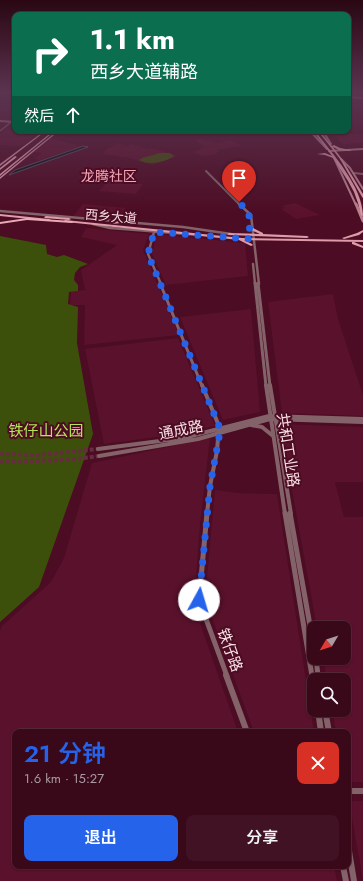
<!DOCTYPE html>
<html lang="zh">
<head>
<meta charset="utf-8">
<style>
	body { margin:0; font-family:Jost,"Noto Sans SC",sans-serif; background:#401223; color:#f1f3f6; height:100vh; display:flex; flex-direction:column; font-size:15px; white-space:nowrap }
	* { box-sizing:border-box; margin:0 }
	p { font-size:13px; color:#ab9aa2 }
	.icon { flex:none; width:22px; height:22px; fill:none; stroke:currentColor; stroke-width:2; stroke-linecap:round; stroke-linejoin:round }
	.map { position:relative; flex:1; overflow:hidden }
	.panel { position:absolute; left:12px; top:729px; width:339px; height:140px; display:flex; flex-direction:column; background:#39091a; border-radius:8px; box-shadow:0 1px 3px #0004,0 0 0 1px #532a39 }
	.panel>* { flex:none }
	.top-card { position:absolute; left:12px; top:12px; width:339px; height:122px; border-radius:8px; box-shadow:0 1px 3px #0004,0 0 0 1px #532a39; background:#0b6e4f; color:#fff; overflow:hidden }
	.needle { width:26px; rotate:231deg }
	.tools { position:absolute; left:307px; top:621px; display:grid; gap:8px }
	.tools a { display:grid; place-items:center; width:44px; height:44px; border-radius:8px; background:#39091a; box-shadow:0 1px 3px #0004,0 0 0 1px #532a39; font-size:20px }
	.pin { position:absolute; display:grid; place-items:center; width:34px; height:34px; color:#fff; margin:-41px -17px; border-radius:50% 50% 50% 0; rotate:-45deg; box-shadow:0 0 4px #0007 }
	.pin .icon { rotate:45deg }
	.me { position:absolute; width:44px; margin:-22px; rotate:6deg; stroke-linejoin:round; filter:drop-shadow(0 0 3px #0008) }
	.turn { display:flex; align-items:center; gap:14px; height:84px; padding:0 12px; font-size:18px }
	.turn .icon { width:52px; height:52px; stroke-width:2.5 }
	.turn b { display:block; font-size:28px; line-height:34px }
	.then { display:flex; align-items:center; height:38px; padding:0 12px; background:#0003; gap:8px; font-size:15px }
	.round { display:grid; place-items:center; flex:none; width:42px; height:42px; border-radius:8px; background:#401223 }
	.summary { display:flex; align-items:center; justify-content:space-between; height:68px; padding:0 12px }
	h1 { font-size:24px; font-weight:600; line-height:30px; color:#2563eb }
	.action { display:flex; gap:8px; margin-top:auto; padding:8px 12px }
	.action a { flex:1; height:46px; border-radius:8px; background:#2563eb; color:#fff; font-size:16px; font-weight:600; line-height:46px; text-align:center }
	.action a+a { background:#401223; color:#f1f3f6 }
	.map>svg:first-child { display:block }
	.built { fill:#5a112b }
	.green { fill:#3d500b }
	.water { fill:#07131e; stroke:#50505a }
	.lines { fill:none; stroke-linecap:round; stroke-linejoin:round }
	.tertiary-tunnel { stroke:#662c40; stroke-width:4; stroke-dasharray:4 2; stroke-linecap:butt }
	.tertiary-far6 { stroke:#836369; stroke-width:1.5 }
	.tertiary-far5 { stroke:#836369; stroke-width:2 }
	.tertiary-far4 { stroke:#836369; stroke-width:2.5 }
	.tertiary-far3 { stroke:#836369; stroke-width:3 }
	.tertiary-far2 { stroke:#836369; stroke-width:4 }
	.tertiary-far1 { stroke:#836369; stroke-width:5 }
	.tertiary { stroke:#836369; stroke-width:6 }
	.secondary-far1 { stroke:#b6828d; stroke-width:2 }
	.secondary { stroke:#b6828d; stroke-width:3 }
	.primary { fill:#de9ba9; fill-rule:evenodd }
	.trunk { fill:#eaa9b6; fill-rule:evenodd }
	.tertiary-bridge { stroke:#836369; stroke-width:4 }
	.route { stroke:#2563eb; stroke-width:7; stroke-dasharray:0 12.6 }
	.labels { text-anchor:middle; stroke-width:4; stroke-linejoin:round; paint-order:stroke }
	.far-street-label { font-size:13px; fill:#fae0e5; stroke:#4c0c23 }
	.far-quarter-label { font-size:14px; fill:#f7a8b9; stroke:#4c0c23 }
	.street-label { font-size:15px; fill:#fae0e5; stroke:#4c0c23 }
	.park-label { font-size:15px; fill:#b7e358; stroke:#4c0c23 }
</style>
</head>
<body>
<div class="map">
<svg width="363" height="881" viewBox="0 0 363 881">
	<rect width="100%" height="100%" fill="#4c0c23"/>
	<!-- built -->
	<path class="built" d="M6 129 15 130V131H41L22 146 0 145V134Z
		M361 134 363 136V143L342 144 334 135Z
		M50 139H54L81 146 40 160 34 159 42 153 34 152Z
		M200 139 218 143 232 140 242 146 217 150 219 152H216L218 154 203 156 192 152 201 149 200 148 204 146 198 144 200 143 196 141Z
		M119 143 127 146 133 144 147 149 151 148 178 156 152 165 129 158 104 154 107 149Z
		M108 181 143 184 136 194 99 191Z
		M295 203 318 214 320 215 296 219 281 209 286 208 281 206Z
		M83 204 126 208 120 216 108 219 73 216Z
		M86 228 149 234 143 250 179 335 84 345 85 305H70L71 292 85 290 81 270 117 245 81 237Z
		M157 234 245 243 248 276 166 285 152 254Z
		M333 294 338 319 363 395V416L282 413 268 302Z
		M251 309 260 412 223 420 180 317Z
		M178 338 215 426 165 436 104 444 85 349Z
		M280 424 363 427V482H335L344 517H363V782H348V732H336L332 710H344V680H327L323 658H344V628H317Z
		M210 438 200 525 194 606 238 732H15V866H334L337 881H0V631L2 626 51 582 64 558 92 463Z
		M215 490 239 493 277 494 314 732H254L205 599Z
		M349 801H363V880Z"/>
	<!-- green -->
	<path class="green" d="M160 153H170L174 156C166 162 148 166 139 160L142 158Z
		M0 236 46 245 47 254 57 257 64 255 88 264 80 267 75 273 74 280 78 285V291L69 292 68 304 78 307 77 343 93 434 39 587 0 622Z"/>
	<!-- water -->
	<path class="water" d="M83 146 88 147 9 175 15 170Z"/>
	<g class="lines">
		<!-- tertiary-tunnel -->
		<path class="tertiary-tunnel" d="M0 454 38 455 98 449
			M0 462 67 460 99 456"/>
		<!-- tertiary-far6 -->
		<path class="tertiary-far6" d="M351 92 352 95
			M0 131 15 119"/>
		<!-- tertiary-far5 -->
		<path class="tertiary-far5" d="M206 171 240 205
			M354 173 363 174"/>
		<!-- tertiary-far4 -->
		<path class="tertiary-far4" d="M239 204 251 215 259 284
			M0 211 183 227 231 234
			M93 224 110 228 200 235
			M154 232 148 254 161 284
			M253 264 255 284"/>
		<!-- tertiary-far3 -->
		<path class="tertiary-far3" d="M160 283 202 386
			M255 283 266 386
			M258 283 270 386"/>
		<!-- tertiary-far2 -->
		<path class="tertiary-far2" d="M202 385 219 426
			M266 385 285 514
			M270 385 291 514
			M251 425 262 427 273 436
			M98 449 183 438 269 416 363 419
			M99 456 198 439 270 419 363 422
			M207 514 210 486 217 451"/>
		<!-- tertiary-far1 -->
		<path class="tertiary-far1" d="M207 513 199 600 227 676
			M285 513 312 676
			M290 513 314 648
			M316 658 318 676"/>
		<!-- tertiary -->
		<path class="tertiary" d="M226 675 247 732
			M312 675 314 688
			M318 675 319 680
			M318 710 321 732
			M325 710 329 732
			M348 791H363
			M348 845 354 881
			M343 866 346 881"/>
		<!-- secondary-far1 -->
		<path class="secondary-far1" d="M0 121 15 122
			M310 131 327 149
			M323 131 331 144
			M329 151 363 149
			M334 158 356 205
			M341 159 350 168 363 189"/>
		<!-- secondary -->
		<path class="secondary" d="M356 204 363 221"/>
		<!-- primary -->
		<path class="primary" d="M348 96 363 97V99L348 98Z
			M44 131H46L0 166V164Z
			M57 131H59L0 179V177Z
			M313 131H315C332 153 363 187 363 216L361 215 358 203 354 192 348 181 335 161 333 158 325 155 317 154 325 153 332 156Z
			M318 131H320L332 146 334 145 340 148 351 150 350 151 339 150 333 147 342 159 363 194V198L362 197 340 159Z
			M0 214 49 219 51 220 49 221 0 216Z
			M46 216 69 218 71 219 69 220 45 218 44 217Z
			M65 220 242 238 363 240V242L244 240 252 244 253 245 251 246 239 240 66 222 64 221Z
			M120 221 122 222 121 223 112 224 110 223Z
			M251 228H253L263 233V234L307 236 309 237 307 238 229 235 227 234 229 233 260 234 251 230Z
			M363 230V232L359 235 344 239 342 238 357 233Z
			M352 242H354L363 246V248L352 244Z"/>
		<!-- trunk -->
		<path class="trunk" d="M53 131H55L0 176V174Z
			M15 156 17 157 0 170V168Z
			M27 218 72 221 74 222 72 223 27 220 0 224V222Z"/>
		<!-- tertiary-bridge -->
		<path class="tertiary-bridge" d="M217 451 219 426"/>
	</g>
	<!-- sky -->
	<linearGradient id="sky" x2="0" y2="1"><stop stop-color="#2a0713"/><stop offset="0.43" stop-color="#5b3450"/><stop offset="1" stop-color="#5b3450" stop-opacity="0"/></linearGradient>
	<rect width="363" height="215" fill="url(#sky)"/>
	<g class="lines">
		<!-- route -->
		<path class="route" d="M199 600 210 486 220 432 219 426 148 254 154 232 250 239 249 214 239 202"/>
	</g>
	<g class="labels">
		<!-- far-street labels -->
		<g class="far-street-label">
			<text transform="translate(111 216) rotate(5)" y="5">西乡大道</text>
		</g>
		<!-- far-quarter labels -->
		<g class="far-quarter-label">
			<text x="109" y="181">龙腾社区</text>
		</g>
		<!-- street labels -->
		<g class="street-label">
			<text transform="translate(181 430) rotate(-11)" y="5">通成路</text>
			<text transform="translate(288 450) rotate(81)" y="5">共和工业路</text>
			<text transform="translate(230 650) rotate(70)" y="5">铁仔路</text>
		</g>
		<!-- park labels -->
		<g class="park-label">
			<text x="46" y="436">铁仔山公园</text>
		</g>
	</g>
</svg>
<div class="tools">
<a><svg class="needle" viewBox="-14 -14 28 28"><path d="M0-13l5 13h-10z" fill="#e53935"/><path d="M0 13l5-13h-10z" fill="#ab9aa2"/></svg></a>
<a><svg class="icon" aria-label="search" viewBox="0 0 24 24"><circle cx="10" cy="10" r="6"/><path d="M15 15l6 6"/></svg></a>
</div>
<div class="pin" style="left:239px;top:202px;background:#d93025"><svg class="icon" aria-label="arrive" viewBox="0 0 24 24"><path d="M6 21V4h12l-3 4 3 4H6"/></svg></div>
<svg class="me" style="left:199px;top:600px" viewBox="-20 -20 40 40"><circle r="19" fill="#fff"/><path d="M0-13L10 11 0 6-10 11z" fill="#2563eb"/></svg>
<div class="top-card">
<div class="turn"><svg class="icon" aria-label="right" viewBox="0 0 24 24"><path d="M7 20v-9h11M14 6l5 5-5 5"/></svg><div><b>1.1 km</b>西乡大道辅路</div></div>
<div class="then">然后<svg class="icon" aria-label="ahead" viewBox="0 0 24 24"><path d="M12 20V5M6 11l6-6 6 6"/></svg></div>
</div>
<section class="panel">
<div class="summary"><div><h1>21 分钟</h1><p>1.6 km · 15:27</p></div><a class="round" style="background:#d93025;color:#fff"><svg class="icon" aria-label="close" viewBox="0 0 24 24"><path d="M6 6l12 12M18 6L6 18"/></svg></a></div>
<div class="action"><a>退出</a><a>分享</a></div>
</section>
</div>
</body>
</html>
